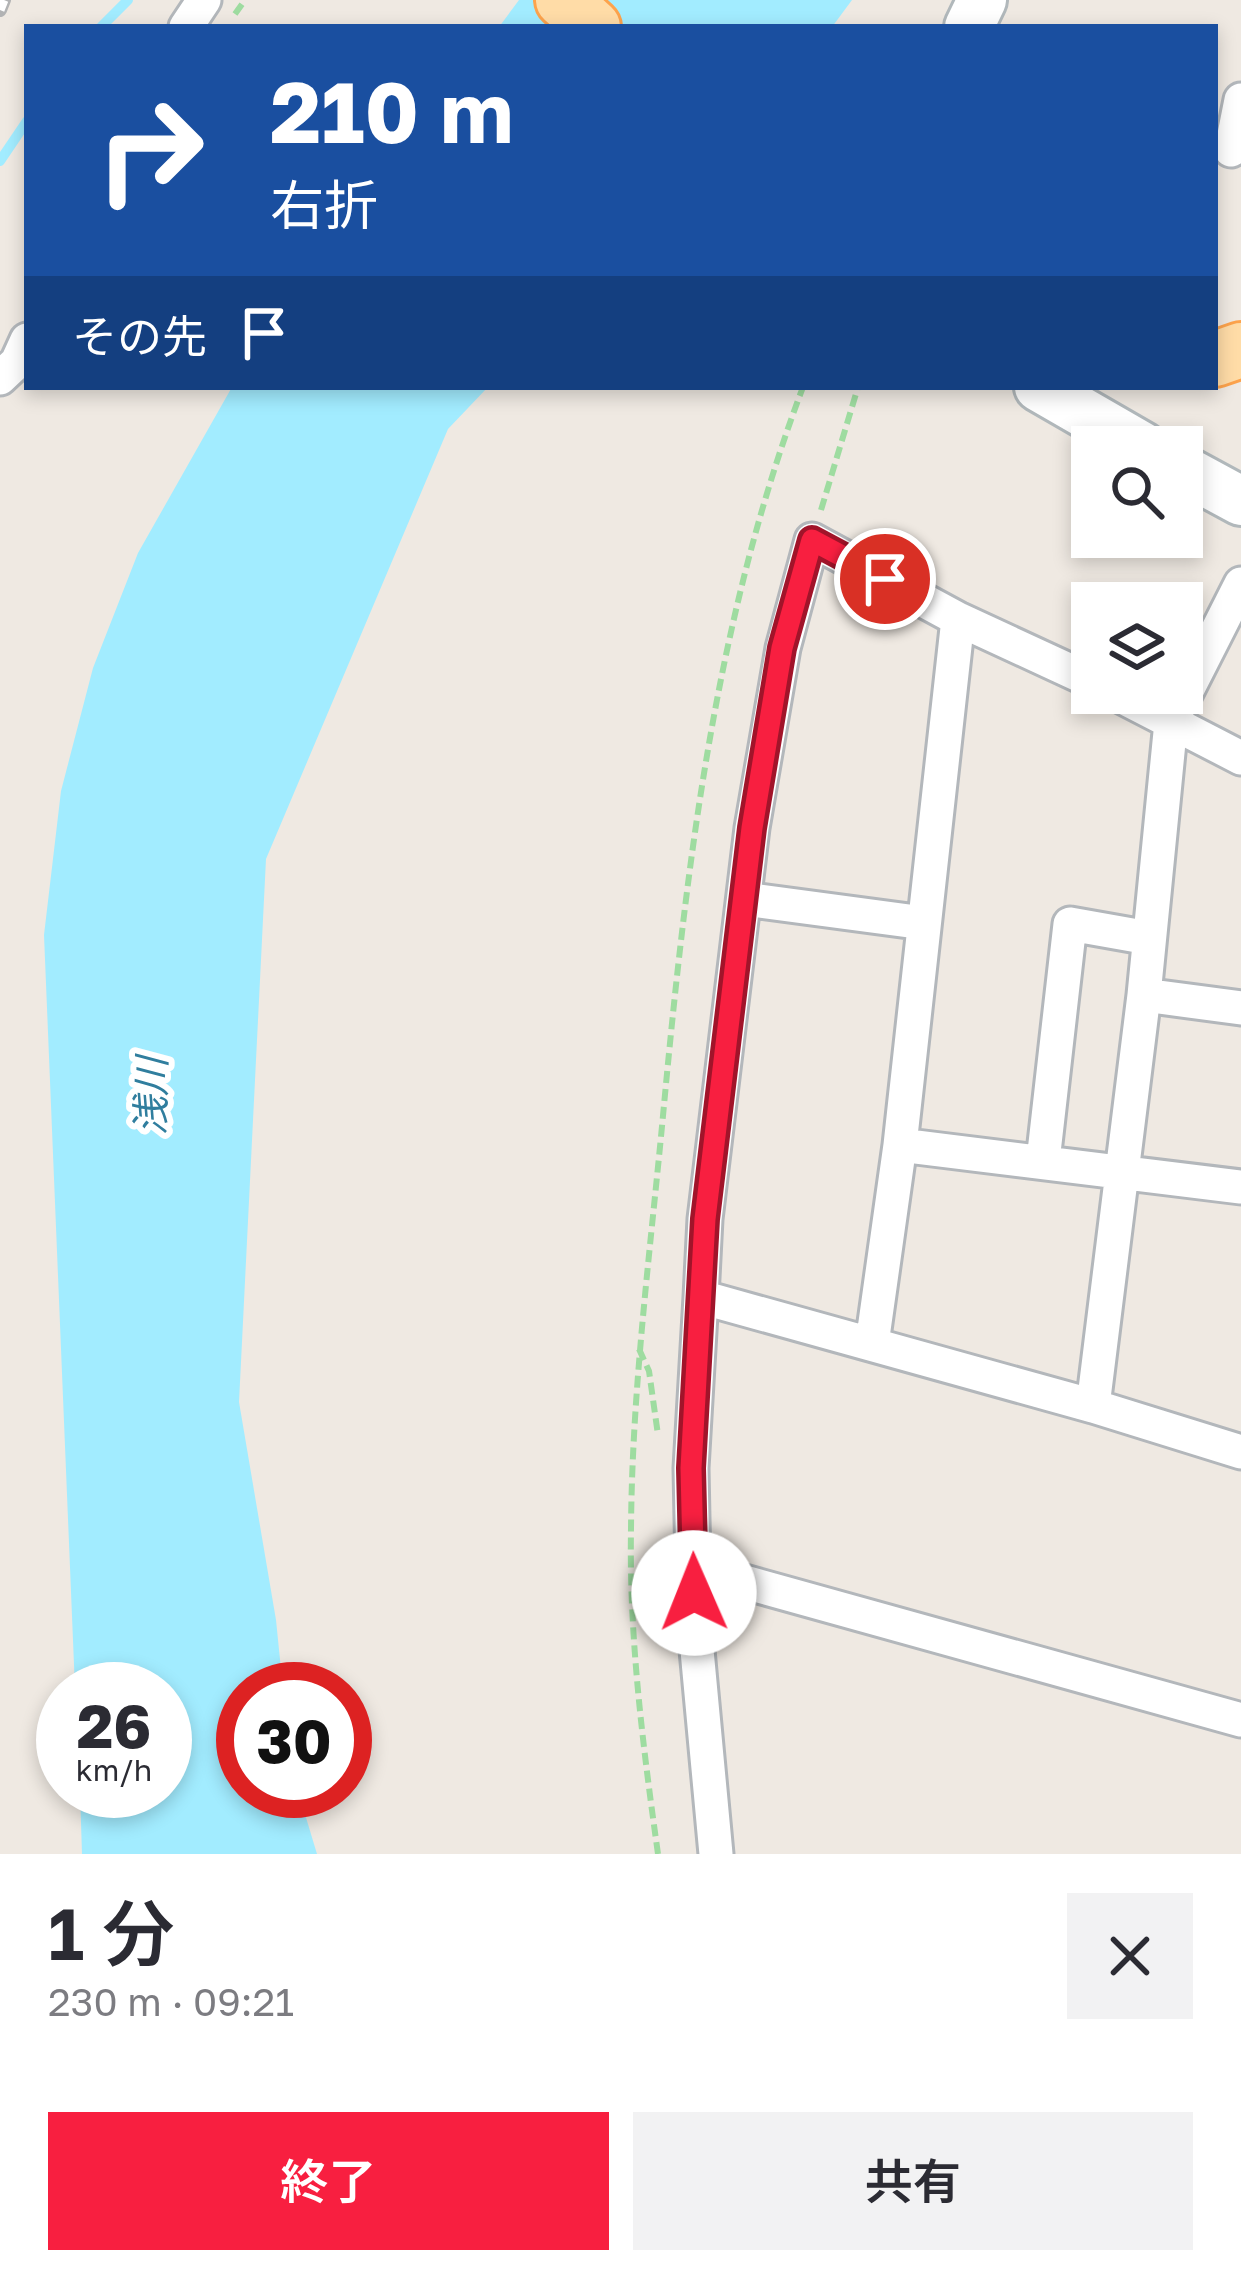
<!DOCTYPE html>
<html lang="ja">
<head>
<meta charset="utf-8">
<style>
	body { margin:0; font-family:"Golos Text","Noto Sans JP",sans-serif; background:#f2f2f3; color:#2b2b33; height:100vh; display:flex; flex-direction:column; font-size:45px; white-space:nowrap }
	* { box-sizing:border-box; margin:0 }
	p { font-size:39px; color:#7c7c81 }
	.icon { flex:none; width:66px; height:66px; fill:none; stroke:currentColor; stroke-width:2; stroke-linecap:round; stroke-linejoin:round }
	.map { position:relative; height:1854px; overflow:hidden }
	.drawer { display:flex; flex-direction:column; background:#fff; flex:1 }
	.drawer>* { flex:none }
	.top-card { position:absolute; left:24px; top:24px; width:1194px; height:366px; border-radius:0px; box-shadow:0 6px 18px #0003; background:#1a4fa0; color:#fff; overflow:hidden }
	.fabs { position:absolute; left:1071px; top:426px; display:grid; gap:24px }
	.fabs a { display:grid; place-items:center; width:132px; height:132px; border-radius:0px; background:#fff; box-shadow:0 6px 18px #0003; font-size:60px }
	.speed { position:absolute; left:36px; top:1662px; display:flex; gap:24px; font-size:60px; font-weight:700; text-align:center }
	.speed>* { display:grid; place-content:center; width:156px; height:156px; border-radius:50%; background:#fff; box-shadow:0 6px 18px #0003; line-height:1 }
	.speed small { font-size:30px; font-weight:400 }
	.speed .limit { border:18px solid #d22; background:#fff; color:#111 }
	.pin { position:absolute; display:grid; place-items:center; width:102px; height:102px; color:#fff; margin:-51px; border:6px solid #fff; border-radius:50%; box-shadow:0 3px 12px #0007 }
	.me { position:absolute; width:132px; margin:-66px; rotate:359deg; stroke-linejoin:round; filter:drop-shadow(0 0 9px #0008) }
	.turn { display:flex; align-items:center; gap:42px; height:252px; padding:0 48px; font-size:54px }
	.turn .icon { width:156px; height:156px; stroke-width:2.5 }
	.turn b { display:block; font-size:84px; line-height:102px }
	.then { display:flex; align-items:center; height:114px; padding:0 48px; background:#0003; gap:24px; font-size:45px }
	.round { display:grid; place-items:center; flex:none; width:126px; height:126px; border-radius:0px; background:#f2f2f3 }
	.overview { display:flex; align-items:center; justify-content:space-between; height:204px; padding:0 48px }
	h1 { font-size:72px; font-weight:600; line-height:90px }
	.button { display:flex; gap:24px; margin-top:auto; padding:24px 48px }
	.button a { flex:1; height:138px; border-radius:0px; background:#f81f40; color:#fff; font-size:48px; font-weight:600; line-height:138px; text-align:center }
	.button a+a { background:#f2f2f3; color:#2b2b33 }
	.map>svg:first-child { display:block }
	.water { fill:#a2ecff }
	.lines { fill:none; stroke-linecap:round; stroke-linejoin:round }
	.stream { stroke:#a2ecff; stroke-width:10 }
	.street-casing { stroke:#b3b7bb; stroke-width:39 }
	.secondary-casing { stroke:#b1b8bb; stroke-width:54 }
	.primary-casing { stroke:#fda34c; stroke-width:60 }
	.path { stroke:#9edca0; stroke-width:6; stroke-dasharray:12 6; stroke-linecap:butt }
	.street { stroke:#fff; stroke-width:33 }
	.secondary { stroke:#fff; stroke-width:48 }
	.primary { stroke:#ffdca7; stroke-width:54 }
	.rail-casing { stroke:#b2b3b4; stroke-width:14 }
	.rail { stroke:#fff; stroke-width:9; stroke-dasharray:27; stroke-linecap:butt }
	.route-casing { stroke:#a1142a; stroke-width:30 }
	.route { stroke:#f81f40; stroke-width:21 }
	.labels { text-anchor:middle; stroke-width:12; stroke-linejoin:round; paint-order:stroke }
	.water-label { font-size:39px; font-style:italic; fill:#307e9e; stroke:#fff }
</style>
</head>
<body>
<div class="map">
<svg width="1241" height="1854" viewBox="0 0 1241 1854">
	<rect width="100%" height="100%" fill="#efe9e2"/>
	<!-- water -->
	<path class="water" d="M519 0H852L832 27H499Z
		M232 387H488L448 429 266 859 239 1402 276 1620 283 1689H243V1791H298L317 1854H82L80 1791H165V1689H75L44 935 61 791 93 668 138 553Z"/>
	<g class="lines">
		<!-- stream -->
		<path class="stream" d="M101 27 128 0
			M0 161 27 121"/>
		<!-- street casing -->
		<g class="street-casing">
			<path id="street" d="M186 27 204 0
				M1231 150 1241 100
				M0 378 17 362 27 340
				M1115 693 1241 758
				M744 899 924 923
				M1144 995 1241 1008
				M900 1145 1241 1187
				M1043 1161 1070 924 1149 938
				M701 1297 705 1219 752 828 783 648 812 540 958 619 1092 681
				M872 1344 900 1145 958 619
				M1093 1406 1241 1452
				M694 1568 1241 1720
				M716 1854 694 1618 691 1468 701 1297 1093 1406 1144 995 1171 722 1241 584"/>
		</g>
		<!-- secondary casing -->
		<g class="secondary-casing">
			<path id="secondary" d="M969 27 982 0
				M1039 387 1143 447
				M1182 469 1241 501"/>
		</g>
		<!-- primary casing -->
		<g class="primary-casing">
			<path id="primary" d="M563 0 593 27
				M1215 359 1241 350"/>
		</g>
		<!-- path -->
		<path class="path" d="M235 14 245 0
			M821 510 858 387
			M639 1349 649 1371 658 1435
			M658 1854C643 1747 629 1637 631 1529 632 1387 651 1246 664 1105 687 861 716 617 803 387"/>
		<!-- street -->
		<use href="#street" class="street"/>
		<!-- secondary -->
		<use href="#secondary" class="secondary"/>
		<!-- primary -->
		<use href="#primary" class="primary"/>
		<!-- rail casing -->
		<g class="rail-casing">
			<path id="rail" d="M0 10 4 0"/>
		</g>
		<!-- rail -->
		<use href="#rail" class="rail"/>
	</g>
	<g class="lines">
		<!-- route casing -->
		<g class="route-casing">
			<path id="route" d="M694 1593 691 1468 705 1219 752 828 782 648 812 540 885 579"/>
		</g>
		<!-- route -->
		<use href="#route" class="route"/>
	</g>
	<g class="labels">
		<!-- water labels -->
		<g class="water-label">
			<text transform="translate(151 1096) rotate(-89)" y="14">浅川</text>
		</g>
	</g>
</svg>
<div class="fabs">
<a><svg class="icon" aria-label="search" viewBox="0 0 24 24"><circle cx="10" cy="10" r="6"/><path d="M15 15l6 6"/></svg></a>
<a><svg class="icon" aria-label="layers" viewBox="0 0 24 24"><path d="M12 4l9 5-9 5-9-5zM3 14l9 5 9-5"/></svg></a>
</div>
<div class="speed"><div>26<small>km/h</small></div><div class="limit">30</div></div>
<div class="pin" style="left:885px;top:579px;background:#d93025"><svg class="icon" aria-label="arrive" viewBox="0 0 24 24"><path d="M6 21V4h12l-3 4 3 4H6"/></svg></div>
<svg class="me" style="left:694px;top:1593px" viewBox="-20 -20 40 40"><circle r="19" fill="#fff"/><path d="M0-13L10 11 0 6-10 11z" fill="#f81f40"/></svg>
<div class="top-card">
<div class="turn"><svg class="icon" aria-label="right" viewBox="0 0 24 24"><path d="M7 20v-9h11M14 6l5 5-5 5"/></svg><div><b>210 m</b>右折</div></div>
<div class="then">その先<svg class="icon" aria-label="arrive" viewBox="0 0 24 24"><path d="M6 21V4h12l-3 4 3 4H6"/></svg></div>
</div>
</div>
<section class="drawer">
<div class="overview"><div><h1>1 分</h1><p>230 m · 09:21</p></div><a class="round"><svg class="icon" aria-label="close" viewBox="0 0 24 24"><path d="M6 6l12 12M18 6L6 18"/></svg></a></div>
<div class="button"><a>終了</a><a>共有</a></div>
</section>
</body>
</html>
